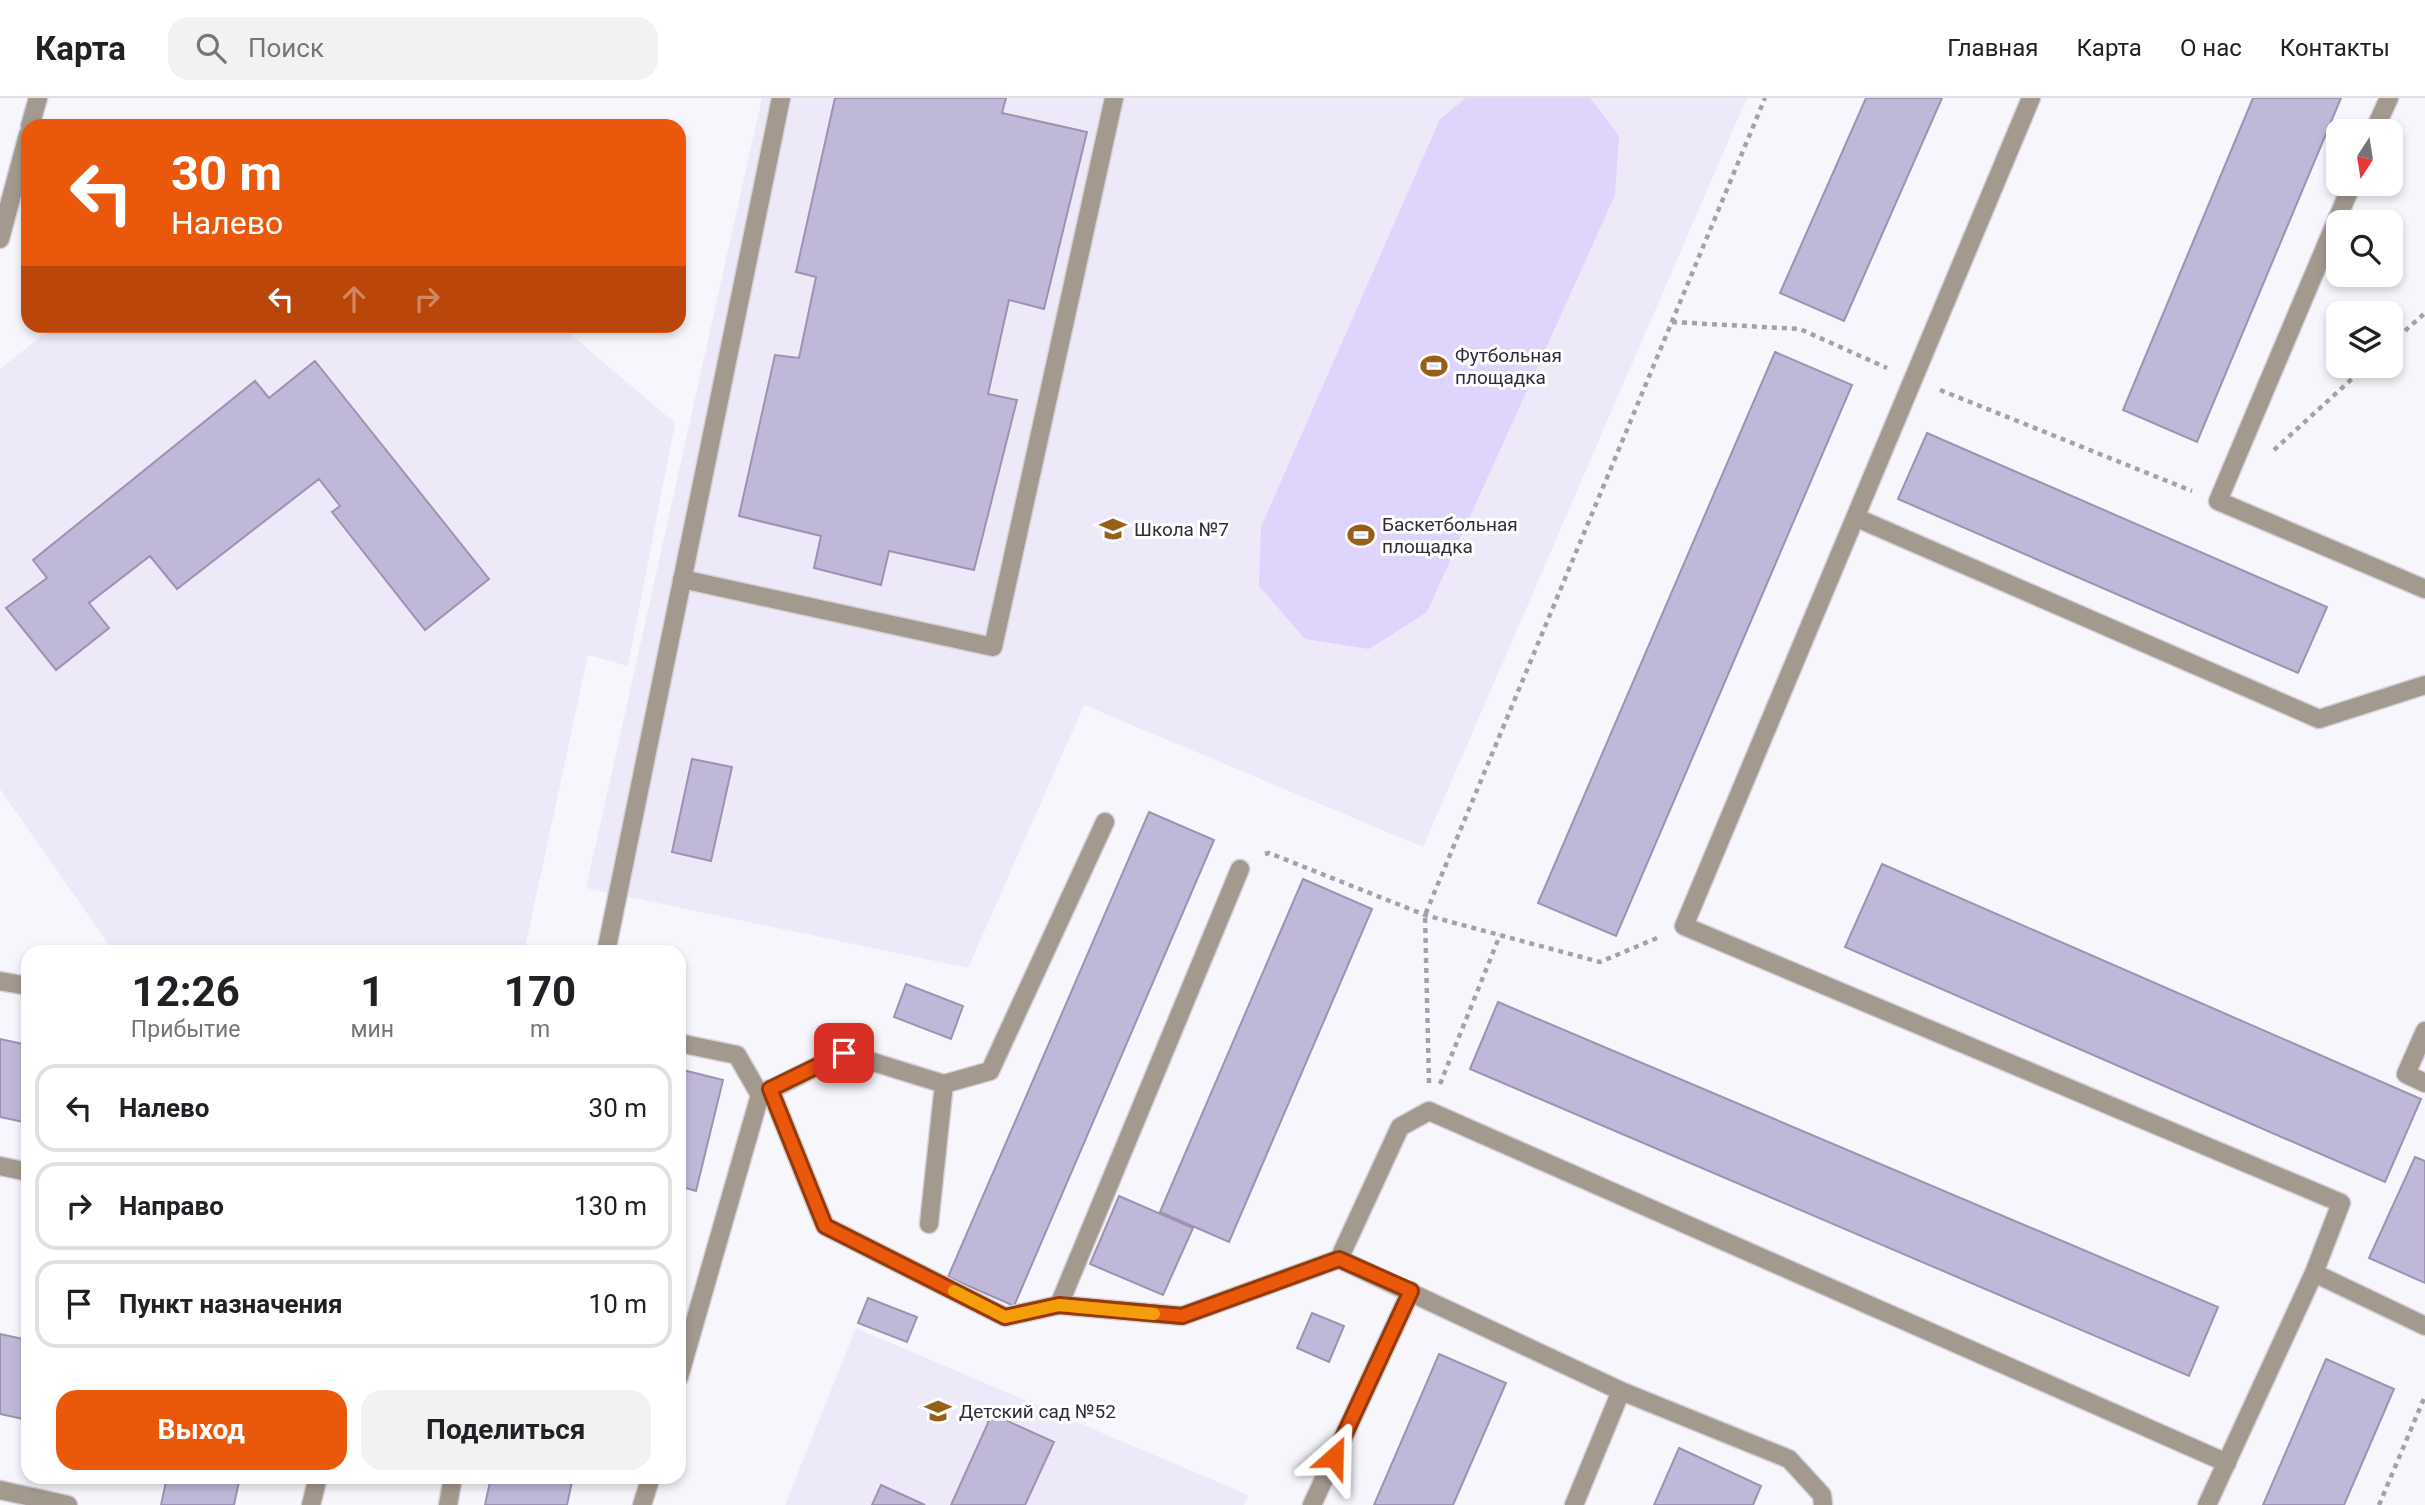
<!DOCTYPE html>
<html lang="ru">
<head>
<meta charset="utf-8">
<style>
	body { margin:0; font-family:Roboto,sans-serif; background:#f2f2f2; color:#202124; height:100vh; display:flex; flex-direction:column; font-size:26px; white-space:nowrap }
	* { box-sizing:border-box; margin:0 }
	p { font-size:23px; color:#757577 }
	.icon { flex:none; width:38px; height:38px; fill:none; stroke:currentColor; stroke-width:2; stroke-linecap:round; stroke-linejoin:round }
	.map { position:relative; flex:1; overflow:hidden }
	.side { position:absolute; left:21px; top:847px; width:665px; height:539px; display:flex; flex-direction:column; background:#fff; border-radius:21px; box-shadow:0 4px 10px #0003 }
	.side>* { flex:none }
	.top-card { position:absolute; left:21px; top:21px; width:665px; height:214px; border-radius:21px; box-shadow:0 4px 10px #0003; background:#ea580c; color:#fff; overflow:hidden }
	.needle { width:46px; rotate:192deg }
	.buttons { position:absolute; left:2326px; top:21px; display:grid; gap:14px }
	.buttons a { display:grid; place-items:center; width:77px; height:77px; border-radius:14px; background:#fff; box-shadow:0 4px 10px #0003; font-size:35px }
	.pin { position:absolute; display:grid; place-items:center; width:60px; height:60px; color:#fff; margin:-30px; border-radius:14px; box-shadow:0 4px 10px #0006 }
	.me { position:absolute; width:77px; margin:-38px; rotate:25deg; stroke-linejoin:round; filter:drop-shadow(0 0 5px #0008) }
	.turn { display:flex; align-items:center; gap:24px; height:147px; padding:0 35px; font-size:32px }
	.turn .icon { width:91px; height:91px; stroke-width:2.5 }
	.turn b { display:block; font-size:49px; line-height:60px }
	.lanes { display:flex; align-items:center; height:66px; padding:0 35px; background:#0003; justify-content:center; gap:35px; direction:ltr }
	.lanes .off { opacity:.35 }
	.eta { display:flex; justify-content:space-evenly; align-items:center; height:119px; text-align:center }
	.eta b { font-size:42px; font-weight:700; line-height:49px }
	.cta { display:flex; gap:14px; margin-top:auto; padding:14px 35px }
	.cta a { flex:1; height:80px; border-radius:21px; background:#ea580c; color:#fff; font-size:28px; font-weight:700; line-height:80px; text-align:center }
	.cta a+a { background:#f2f2f2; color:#202124 }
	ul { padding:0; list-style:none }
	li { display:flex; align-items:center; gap:21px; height:88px; margin:0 14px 10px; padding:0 21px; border:4px solid #e0e0e0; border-radius:21px }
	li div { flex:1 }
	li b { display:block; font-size:26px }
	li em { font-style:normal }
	header { display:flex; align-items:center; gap:42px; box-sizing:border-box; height:98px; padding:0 35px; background:#fff; border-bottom:2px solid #e0e0e0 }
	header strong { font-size:33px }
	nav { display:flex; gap:38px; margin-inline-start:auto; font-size:24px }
	.search { width:490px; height:63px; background:#f2f2f2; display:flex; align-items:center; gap:18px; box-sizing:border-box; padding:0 24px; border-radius:21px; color:#757577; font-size:26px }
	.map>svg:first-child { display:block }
	.built { fill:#ede9f9 }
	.pitch { fill:#ded4fc }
	.building { fill:#c0b8d8; stroke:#9b93b1; stroke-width:2 }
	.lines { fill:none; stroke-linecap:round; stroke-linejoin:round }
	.service-casing { stroke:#d3d2d9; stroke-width:21 }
	.path { stroke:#a3a1a9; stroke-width:4.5; stroke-dasharray:5 5; stroke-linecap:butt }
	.service { stroke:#a4998e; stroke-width:18 }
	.route-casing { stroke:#983908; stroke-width:18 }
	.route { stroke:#ea580c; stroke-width:12 }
	.slow { stroke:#f59e0b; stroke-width:12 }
	.labels { text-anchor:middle; stroke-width:6; stroke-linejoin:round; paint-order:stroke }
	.poi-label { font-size:19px; fill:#2f2c38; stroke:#fff; text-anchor:start }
</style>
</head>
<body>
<header>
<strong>Карта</strong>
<div class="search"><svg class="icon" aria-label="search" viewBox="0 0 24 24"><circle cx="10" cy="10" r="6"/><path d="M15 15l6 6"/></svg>Поиск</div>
<nav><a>Главная</a><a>Карта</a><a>О нас</a><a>Контакты</a></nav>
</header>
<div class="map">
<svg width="2425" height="1407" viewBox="0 0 2425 1407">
	<rect width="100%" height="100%" fill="#f7f6fc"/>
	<!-- built -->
	<path class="built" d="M762 0H1747L1423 749 1084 607 968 870 586 790Z
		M54 228H561L675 325 628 568 588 557 524 854H114L0 691V271Z
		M856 1230 1248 1397 1244 1407H785Z"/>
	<!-- pitch -->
	<path class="pitch" d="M1466 0H1590L1619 38 1615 97 1427 514 1369 551 1305 541 1259 488 1261 429 1440 21Z"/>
	<!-- building -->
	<path class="building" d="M835 0H1006L1002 15 1087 34 1044 211 1009 202 988 296 1017 302 974 472 889 453 881 487 814 470 821 438 739 418 775 257 799 260 816 179 796 174Z
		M1866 0H1942L1844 223 1780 195Z
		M2253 0H2341L2197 344 2123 312Z
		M1775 254 1852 287 1616 838 1538 805Z
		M315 263 489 481 425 532 332 414 340 408 319 381 177 491 150 458 89 505 109 530 56 572 6 510 47 480 33 462 255 283 269 300Z
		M1927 335 2327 509 2298 575 1898 401Z
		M692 661 732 669 711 763 672 754Z
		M1149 714 1214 742 1014 1208 948 1179Z
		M1882 766 2421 1001 2385 1084 1845 849Z
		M1303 781 1372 811 1229 1144 1160 1114Z
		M906 886 963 908 951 941 894 919Z
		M1498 904 2218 1209 2189 1278 1470 971Z
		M0 941 28 947V1025L0 1019Z
		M679 971 723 982 696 1093 679 1088Z
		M2415 1059 2425 1063V1185L2369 1160Z
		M1119 1098 1193 1130 1163 1197 1090 1166Z
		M868 1200 917 1219 907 1244 858 1225Z
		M1312 1215 1344 1228 1329 1264 1297 1250Z
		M0 1236 28 1242V1322L0 1316Z
		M1439 1256 1506 1285 1453 1407H1374Z
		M2326 1261 2394 1291 2344 1407H2263Z
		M992 1316 1054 1344 1025 1407H951Z
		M1679 1350 1761 1388 1753 1407H1654Z
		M167 1379H240L234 1407H161Z
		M491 1379H573L567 1407H485Z
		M881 1387 925 1407H872Z"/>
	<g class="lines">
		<!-- service casing -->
		<g class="service-casing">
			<path id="service" d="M2031 0 1684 828 2341 1105 2314 1175 2207 1407
				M30 28 38 0
				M2374 33 2389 0
				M2352 86 2218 403 2425 491
				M0 141 28 37
				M1857 420 2319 621 2425 587
				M682 481 993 549 1114 0
				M1240 771 1059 1207 1182 1218 1339 1161 1621 1293 1789 1361 1822 1397 1823 1407
				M606 854 781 0
				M0 883 28 888
				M2425 933 2406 976 2425 985
				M679 945 737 957 760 997 679 1279
				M944 986 990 973 1105 724
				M770 991 825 1128 1005 1219 1059 1207
				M760 997 844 955 944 986 929 1126
				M0 1068 28 1074
				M1339 1161 1400 1029 1429 1013 2227 1365
				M2314 1175 2425 1228
				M0 1392 68 1407
				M311 1407 318 1379
				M448 1407 453 1379
				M642 1407 651 1379
				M1312 1407 1411 1193
				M1574 1407 1621 1293"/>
		</g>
		<!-- path -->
		<path class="path" d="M1672 224 1800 231 1887 270
			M2390 246 2425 215
			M1940 292 2192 393
			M2274 352 2366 268
			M1265 756 1269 755 1425 817 1600 864 1657 840
			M1429 985 1425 817 1765 0
			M1440 986 1500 837
			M2379 1407 2425 1298"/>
		<!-- service -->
		<use href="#service" class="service"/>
	</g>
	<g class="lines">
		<!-- route casing -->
		<g class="route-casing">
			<path id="route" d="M844 955 770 991 825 1128 1005 1219 1059 1207 1182 1218 1339 1161 1411 1193 1334 1359"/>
		</g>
		<!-- route -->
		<use href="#route" class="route"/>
		<!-- slow -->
		<path class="slow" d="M954 1193 1005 1219 1059 1207 1154 1216"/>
	</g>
	<!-- icons -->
	<defs>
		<g id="stadium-bare" transform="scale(2.1)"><path d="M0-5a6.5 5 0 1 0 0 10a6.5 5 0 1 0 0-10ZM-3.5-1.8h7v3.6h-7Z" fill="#97601a" stroke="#fff" stroke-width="2.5" paint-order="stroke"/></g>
		<g id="school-bare" transform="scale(2.1)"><path d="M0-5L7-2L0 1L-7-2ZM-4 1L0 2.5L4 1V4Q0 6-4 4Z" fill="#97601a" stroke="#fff" stroke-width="2.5" paint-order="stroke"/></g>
	</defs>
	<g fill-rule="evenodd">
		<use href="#stadium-bare" x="1434" y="268"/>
		<use href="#school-bare" x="1113" y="431"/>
		<use href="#stadium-bare" x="1361" y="437"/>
		<use href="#school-bare" x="938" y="1313"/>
	</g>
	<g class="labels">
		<!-- poi labels -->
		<g class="poi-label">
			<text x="1455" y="264">Футбольная<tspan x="1455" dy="22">площадка</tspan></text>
			<text x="1382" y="433">Баскетбольная<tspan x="1382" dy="22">площадка</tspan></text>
			<text x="1134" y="438">Школа №7</text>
			<text x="959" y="1320">Детский сад №52</text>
		</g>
	</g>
</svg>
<div class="buttons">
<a><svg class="needle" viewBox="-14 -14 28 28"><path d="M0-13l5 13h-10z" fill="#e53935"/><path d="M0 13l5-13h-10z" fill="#757577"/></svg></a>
<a><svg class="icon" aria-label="search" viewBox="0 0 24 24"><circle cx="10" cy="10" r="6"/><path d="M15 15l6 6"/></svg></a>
<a><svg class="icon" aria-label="layers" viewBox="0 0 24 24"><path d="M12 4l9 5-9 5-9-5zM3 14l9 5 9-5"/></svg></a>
</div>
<div class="pin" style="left:844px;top:955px;background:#d93025"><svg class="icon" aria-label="arrive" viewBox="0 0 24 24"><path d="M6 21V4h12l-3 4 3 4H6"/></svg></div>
<svg class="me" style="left:1334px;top:1359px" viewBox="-20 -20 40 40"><path d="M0-17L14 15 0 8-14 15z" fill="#ea580c" stroke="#fff" stroke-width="4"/></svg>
<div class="top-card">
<div class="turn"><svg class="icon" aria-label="left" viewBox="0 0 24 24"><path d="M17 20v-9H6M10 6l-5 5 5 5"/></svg><div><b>30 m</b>Налево</div></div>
<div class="lanes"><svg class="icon" aria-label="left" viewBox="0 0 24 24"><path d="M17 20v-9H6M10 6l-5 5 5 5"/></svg><svg class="icon off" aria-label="ahead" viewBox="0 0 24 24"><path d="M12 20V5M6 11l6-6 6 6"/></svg><svg class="icon off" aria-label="right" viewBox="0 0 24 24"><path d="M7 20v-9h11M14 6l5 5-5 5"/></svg></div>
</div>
<section class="side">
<div class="eta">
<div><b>12:26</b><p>Прибытие</p></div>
<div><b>1</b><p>мин</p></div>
<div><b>170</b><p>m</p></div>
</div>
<ul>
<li><svg class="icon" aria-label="left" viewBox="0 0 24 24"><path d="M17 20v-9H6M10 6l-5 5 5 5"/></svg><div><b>Налево</b></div><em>30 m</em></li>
<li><svg class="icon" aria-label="right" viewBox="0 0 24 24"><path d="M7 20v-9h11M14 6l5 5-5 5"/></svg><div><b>Направо</b></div><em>130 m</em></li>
<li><svg class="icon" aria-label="arrive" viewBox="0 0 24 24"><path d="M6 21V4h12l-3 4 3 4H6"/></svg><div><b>Пункт назначения</b></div><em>10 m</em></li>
</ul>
<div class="cta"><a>Выход</a><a>Поделиться</a></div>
</section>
</div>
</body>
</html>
